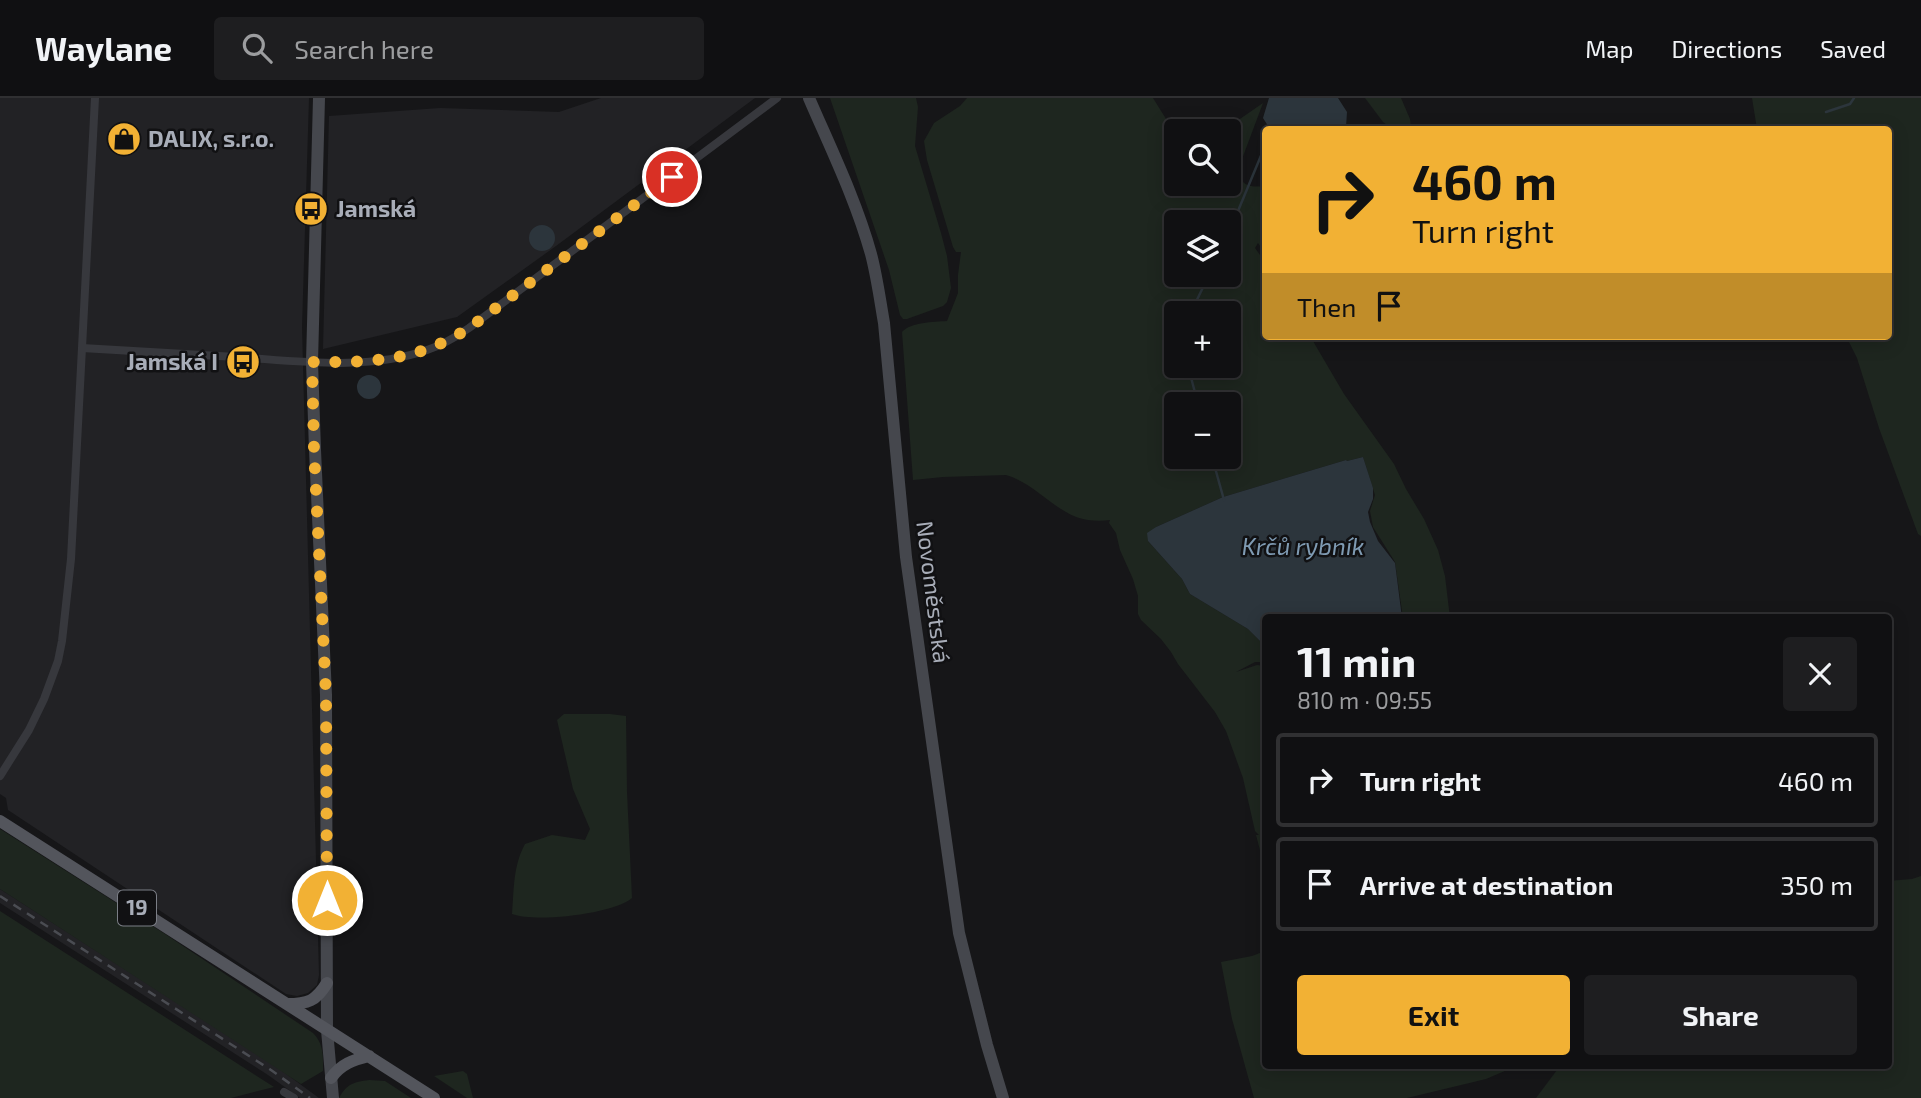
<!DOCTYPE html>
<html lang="en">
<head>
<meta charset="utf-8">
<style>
	body { margin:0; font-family:"Exo 2",sans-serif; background:#1e1e20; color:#f1f3f6; height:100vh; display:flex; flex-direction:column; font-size:26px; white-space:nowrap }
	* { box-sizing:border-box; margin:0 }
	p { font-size:23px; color:#9c9d9f }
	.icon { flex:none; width:38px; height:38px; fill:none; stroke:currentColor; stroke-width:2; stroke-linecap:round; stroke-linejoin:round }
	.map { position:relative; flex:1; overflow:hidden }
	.details { position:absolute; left:1262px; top:516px; width:630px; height:455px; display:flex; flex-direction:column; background:#101012; border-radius:7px; box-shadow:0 4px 18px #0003,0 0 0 2px #303032 }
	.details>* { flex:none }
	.hud { position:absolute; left:1262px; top:28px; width:630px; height:214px; border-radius:7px; box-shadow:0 4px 18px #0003,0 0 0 2px #303032; background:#f2b134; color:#111; overflow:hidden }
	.buttons { position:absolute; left:1164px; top:21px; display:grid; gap:14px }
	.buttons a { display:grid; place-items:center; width:77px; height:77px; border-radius:7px; background:#101012; box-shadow:0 4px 18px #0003,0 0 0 2px #303032; font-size:35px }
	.pin { position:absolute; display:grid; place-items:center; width:60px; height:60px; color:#fff; margin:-30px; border:4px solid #fff; border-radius:50%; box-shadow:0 2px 7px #0007 }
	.me { position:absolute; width:77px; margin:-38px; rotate:0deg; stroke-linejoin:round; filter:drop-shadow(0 0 5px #0008) }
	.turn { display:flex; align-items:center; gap:24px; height:147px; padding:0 35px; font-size:32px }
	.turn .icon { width:91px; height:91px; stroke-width:2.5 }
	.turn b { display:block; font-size:49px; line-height:60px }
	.then { display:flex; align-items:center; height:66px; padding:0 35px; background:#0003; gap:14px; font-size:26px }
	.round { display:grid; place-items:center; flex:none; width:74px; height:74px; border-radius:7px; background:#1e1e20 }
	.summary { display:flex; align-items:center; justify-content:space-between; height:119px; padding:0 35px }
	h1 { font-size:42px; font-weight:700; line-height:52px }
	.cta { display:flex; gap:14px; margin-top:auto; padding:14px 35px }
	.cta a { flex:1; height:80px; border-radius:7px; background:#f2b134; color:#111; font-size:28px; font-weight:700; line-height:80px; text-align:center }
	.cta a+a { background:#1e1e20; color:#f1f3f6 }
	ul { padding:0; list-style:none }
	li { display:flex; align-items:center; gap:21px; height:94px; margin:0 14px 10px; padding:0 21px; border:4px solid #303032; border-radius:7px }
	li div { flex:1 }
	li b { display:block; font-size:26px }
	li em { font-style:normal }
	header { display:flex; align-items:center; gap:42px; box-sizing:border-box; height:98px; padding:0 35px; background:#101012; border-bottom:2px solid #303032 }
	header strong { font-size:33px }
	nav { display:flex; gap:38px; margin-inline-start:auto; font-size:24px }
	.search { width:490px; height:63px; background:#1e1e20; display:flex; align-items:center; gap:18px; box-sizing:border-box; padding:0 24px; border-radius:7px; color:#9c9d9f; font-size:26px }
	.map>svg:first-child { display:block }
	.built { fill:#222225 }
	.green { fill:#1e261f; fill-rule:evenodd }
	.water { fill:#2c353c }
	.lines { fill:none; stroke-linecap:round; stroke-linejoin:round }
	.stream { stroke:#2c353c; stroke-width:2.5 }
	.street { stroke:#37383d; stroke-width:8 }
	.secondary { stroke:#45474d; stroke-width:12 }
	.primary { stroke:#53555c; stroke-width:12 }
	.rail { stroke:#4a4c52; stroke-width:2.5; stroke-dasharray:9 7; stroke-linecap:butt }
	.route { stroke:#f2b134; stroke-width:12; stroke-dasharray:0 21.6 }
	.labels { text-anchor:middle; stroke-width:5; stroke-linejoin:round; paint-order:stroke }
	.shield { fill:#111113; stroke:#7b7e86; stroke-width:2 }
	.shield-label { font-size:21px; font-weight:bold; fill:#a8adb8 }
	.poi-label { font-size:23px; font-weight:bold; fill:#a8adb8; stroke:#111113; text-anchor:start }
	.street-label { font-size:23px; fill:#a8adb8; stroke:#111113 }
	.water-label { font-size:24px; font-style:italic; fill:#7f9bb3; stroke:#111113 }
</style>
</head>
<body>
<header>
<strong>Waylane</strong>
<div class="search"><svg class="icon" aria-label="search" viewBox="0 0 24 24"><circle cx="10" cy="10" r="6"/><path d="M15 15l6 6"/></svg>Search here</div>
<nav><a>Map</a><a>Directions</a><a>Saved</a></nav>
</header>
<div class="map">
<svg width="1921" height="1000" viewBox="0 0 1921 1000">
	<rect width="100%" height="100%" fill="#161618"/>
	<!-- built -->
	<path class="built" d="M0 0H309L302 229 319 877 317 887 308 895 297 898 286 896 8 712 6 700 0 696Z
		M601 0H755L556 148 457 219 323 251 329 18 440 10 559 14Z
		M0 791 274 967 319 1000H300L268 977 0 805Z"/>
	<!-- green -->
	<path class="green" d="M830 0H916L918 9 915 48 941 135 947 158 951 190 947 204 943 208 907 221H903L900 217 889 172Z
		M967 0H1153L1176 37V86H1208L1211 91 1218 86H1228L1230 31 1237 23 1263 5 1239 69C1238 87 1249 90 1265 88V155L1258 145 1255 150 1265 164V238H1310L1344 296 1394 366 1406 391 1424 421 1438 452 1445 478 1450 520H1403L1395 464 1373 429 1370 413 1375 397 1363 359 1347 363 1346 362 1223 399 1156 429 1148 443 1182 481 1190 496 1248 531 1265 548V564H1255L1236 574 1257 567 1265 568V771L1256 737H1259L1255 733 1243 680 1226 633 1215 614 1178 566 1171 554 1161 541 1141 522 1138 516V498L1133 481 1120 452 1116 435 1109 425 1110 422C1101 423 1091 423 1083 421 1056 415 1035 385 1006 377L943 379 913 382 902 234C911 224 933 224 947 223L958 195V177L961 154H956L953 149 927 62 924 43 934 25 960 8ZM1176 124H1228V177H1176ZM1176 215H1228V268H1176ZM1176 306H1228V359H1176Z
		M1365 0H1401L1410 21 1411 29 1409 31H1392L1383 24Z
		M1752 0H1921V438L1918 436 1879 330 1857 260 1846 238H1888V32L1757 31Z
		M564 616H610L626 618 627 694 632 800C613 816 536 825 512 816 514 791 513 768 525 746L552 737 585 742 590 731 573 691 557 622Z
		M0 731 165 836 313 935C324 946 323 958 323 973L301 986 0 791Z
		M1921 778V1000H1536L1560 968H1888V783L1912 781Z
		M0 814V813L274 989 231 1000H0Z
		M1265 853V968H1507V972L1486 981 1407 1000H1254L1232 921 1221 864 1252 858Z
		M463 973 467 976 473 1000H467L434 978Z
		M369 982 385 983 411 1000H339C347 986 353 984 369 982Z"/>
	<!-- water -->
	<path class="water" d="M1269 0H1338L1347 14 1346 29 1343 32 1270 31 1263 20Z
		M529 140a13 13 0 1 1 26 0a13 13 0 1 1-26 0Z
		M357 289a12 12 0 1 1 24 0a12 12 0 1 1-24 0Z
		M1363 359 1373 390V401L1368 414 1370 424 1378 443 1395 465 1402 520H1265V548L1248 531 1190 496 1182 481 1148 443 1147 435 1156 429 1223 399 1346 362 1347 363Z"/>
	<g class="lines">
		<!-- stream -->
		<path class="stream" d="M1826 14 1850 6 1854 0
			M1228 137 1265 48
			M1192 215 1193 210 1209 177
			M1188 268 1198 306
			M1212 359 1224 402"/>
		<!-- street -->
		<path class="street" d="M82 250C133 253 185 256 236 259 298 263 367 273 427 252 442 247 456 239 469 230L777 0
			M0 678 29 632 44 601 58 563 62 543 71 461 95 0
			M284 994 294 1000"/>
		<!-- secondary -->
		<path class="secondary" d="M319 0 312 264 315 352 326 597 327 932 333 1000
			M809 0C831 51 856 102 871 156 877 179 880 202 884 225L906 459 959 835 987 947 1003 1000"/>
		<!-- primary -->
		<path class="primary" d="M0 723 434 1000
			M287 906C308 906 316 903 327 885
			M331 980C341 966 353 962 369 958"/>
		<!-- rail -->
		<path class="rail" d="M0 798 271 972 310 1000"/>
	</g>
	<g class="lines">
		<!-- route -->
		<path class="route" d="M327 802 326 597 314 352 312 264C374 264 415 264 469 230L672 79"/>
	</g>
	<!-- icons -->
	<defs>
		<g id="shop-disc" transform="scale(1.75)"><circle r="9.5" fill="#f2b134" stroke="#111113"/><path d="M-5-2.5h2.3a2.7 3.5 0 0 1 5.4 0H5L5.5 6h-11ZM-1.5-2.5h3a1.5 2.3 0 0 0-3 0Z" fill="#111"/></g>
		<g id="bus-disc" transform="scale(1.75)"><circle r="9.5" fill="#f2b134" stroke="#111113"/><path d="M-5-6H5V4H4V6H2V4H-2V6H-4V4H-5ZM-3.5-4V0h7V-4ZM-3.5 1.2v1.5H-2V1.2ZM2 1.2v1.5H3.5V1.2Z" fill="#111"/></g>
	</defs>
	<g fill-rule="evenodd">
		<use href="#shop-disc" x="124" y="41"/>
		<use href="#bus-disc" x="311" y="111"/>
		<use href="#bus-disc" x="243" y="264"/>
	</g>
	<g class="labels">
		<!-- shield labels -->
		<rect class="shield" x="118" y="792.5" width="38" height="35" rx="5"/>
		<g class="shield-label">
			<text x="137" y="817">19</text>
		</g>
		<!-- poi labels -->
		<g class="poi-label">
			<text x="148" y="49">DALIX, s.r.o.</text>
			<text x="336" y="119">Jamská</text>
			<text x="218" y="272" text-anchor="end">Jamská I</text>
		</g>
		<!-- street labels -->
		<g class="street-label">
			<text transform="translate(933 494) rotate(83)" y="8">Novoměstská</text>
		</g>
		<!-- water labels -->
		<g class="water-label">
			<text x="1303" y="457">Krčů rybník</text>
		</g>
	</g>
</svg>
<div class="buttons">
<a><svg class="icon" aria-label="search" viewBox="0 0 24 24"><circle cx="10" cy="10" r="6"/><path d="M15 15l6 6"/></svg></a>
<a><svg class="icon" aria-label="layers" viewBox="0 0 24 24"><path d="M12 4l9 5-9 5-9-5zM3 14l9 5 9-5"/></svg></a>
<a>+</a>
<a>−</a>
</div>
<div class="pin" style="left:672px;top:79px;background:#d93025"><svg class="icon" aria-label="arrive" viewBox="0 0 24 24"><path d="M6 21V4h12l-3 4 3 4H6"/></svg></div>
<svg class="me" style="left:327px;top:802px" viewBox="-20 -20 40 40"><circle r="17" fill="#f2b134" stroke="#fff" stroke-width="3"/><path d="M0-11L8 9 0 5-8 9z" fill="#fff"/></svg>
<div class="hud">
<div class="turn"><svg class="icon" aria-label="right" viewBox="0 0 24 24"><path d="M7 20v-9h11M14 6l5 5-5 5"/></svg><div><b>460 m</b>Turn right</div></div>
<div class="then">Then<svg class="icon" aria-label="arrive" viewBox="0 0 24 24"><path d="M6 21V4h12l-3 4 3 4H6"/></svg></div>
</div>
<section class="details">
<div class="summary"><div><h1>11 min</h1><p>810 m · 09:55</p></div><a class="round"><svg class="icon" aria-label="close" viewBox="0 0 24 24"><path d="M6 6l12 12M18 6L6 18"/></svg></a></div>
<ul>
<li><svg class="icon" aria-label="right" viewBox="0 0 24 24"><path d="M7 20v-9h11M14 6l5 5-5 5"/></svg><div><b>Turn right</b></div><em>460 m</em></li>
<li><svg class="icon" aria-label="arrive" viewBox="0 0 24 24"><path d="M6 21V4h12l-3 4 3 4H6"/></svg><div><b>Arrive at destination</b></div><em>350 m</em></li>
</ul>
<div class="cta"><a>Exit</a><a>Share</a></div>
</section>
</div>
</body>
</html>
